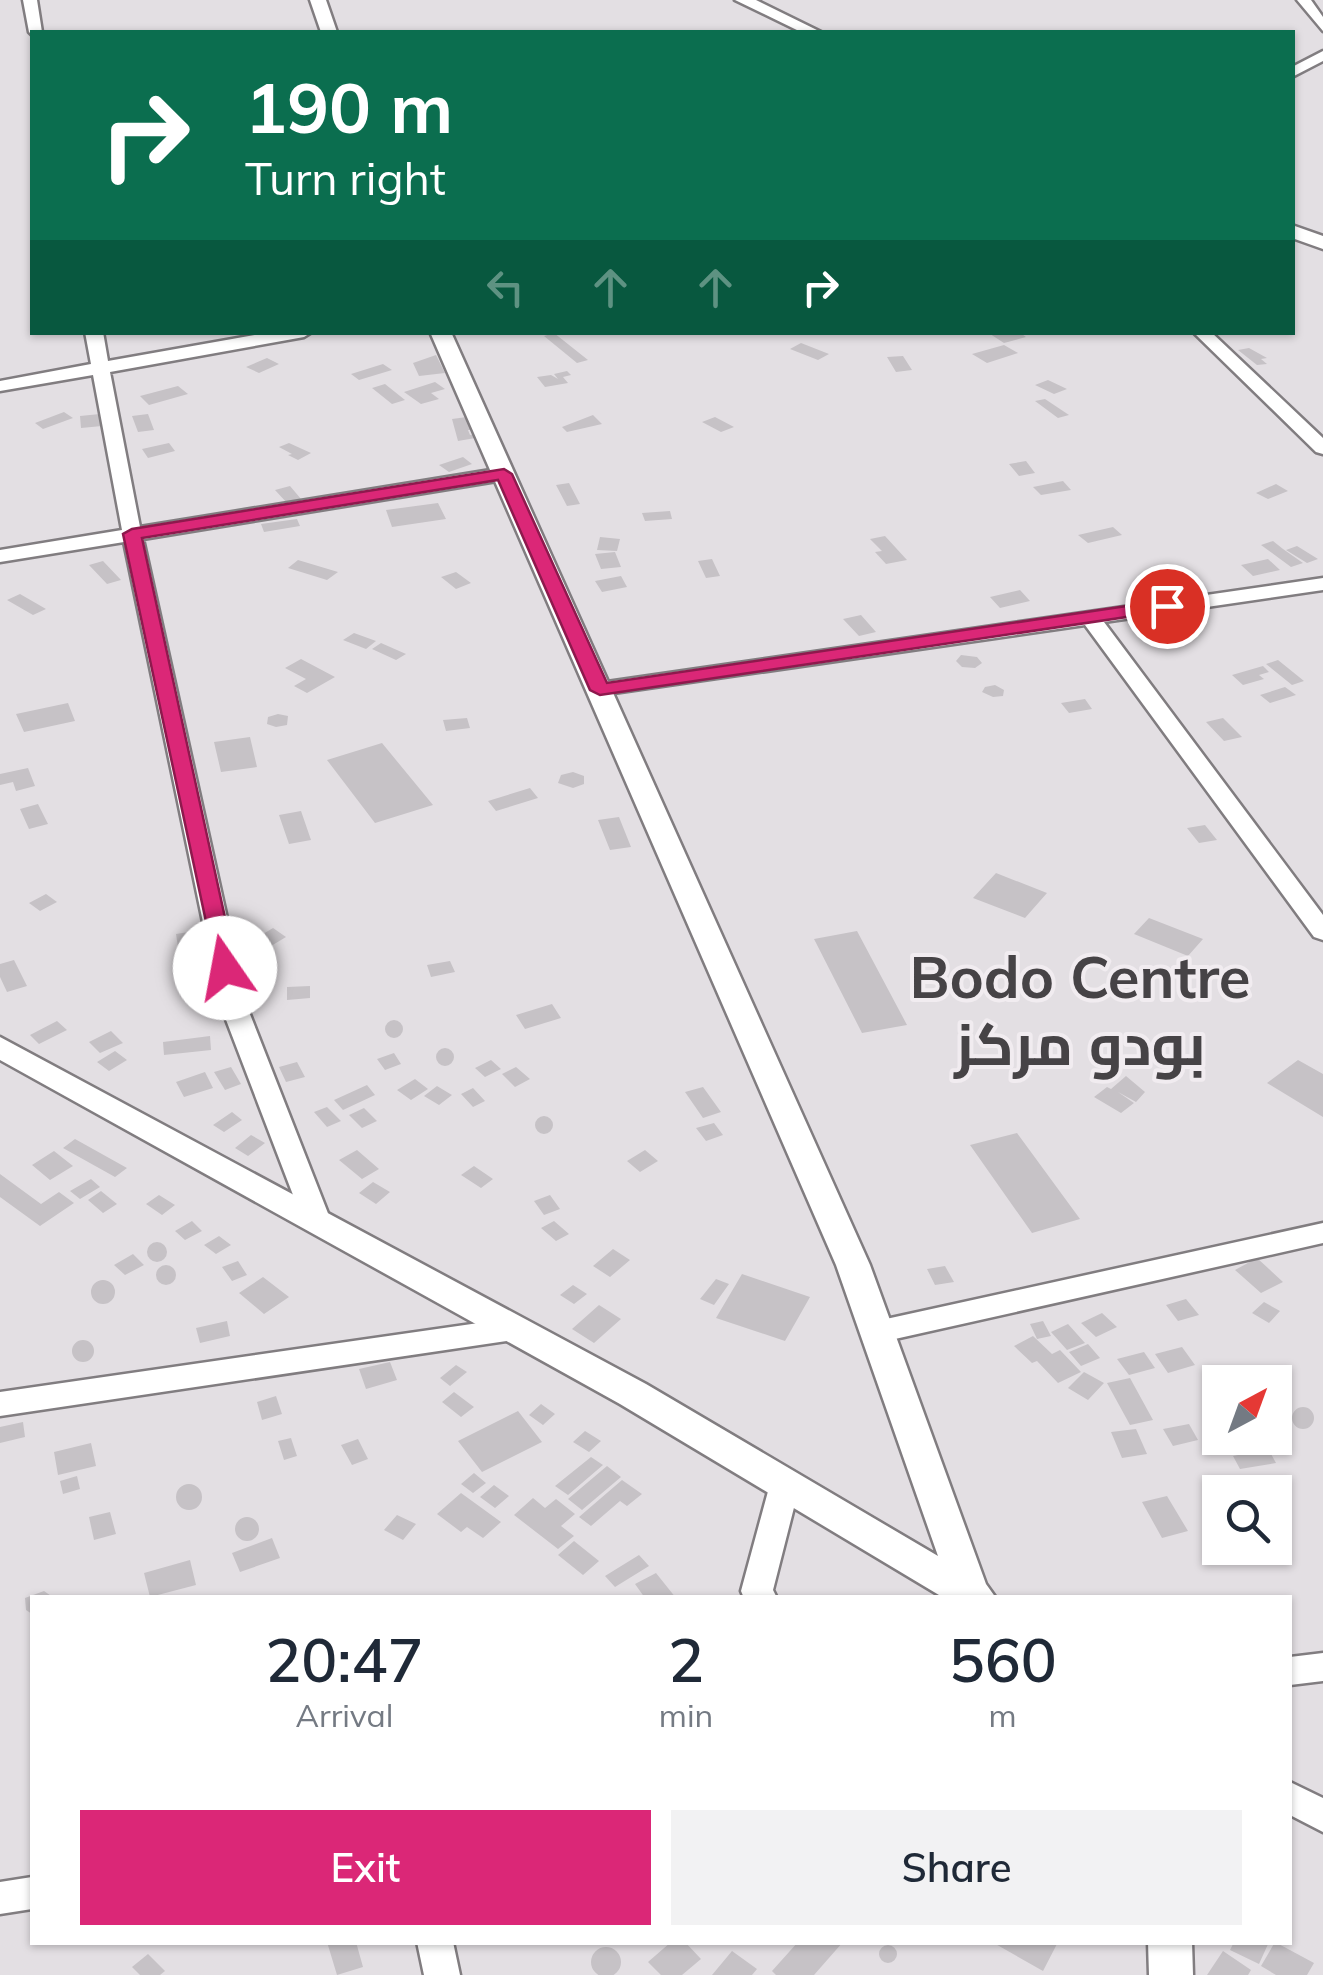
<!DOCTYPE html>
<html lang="en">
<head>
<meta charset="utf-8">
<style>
	body { margin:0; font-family:Mulish,Cairo,sans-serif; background:#f2f2f3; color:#1f2937; height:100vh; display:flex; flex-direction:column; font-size:38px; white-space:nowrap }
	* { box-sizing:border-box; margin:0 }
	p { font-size:32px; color:#747a83 }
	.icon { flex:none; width:55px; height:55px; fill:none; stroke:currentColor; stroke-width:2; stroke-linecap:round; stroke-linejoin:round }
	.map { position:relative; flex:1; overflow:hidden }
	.details { position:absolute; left:30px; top:1595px; width:1262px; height:350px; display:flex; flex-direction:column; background:#fff; border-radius:0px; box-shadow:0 2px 8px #0004 }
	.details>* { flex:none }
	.hud { position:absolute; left:30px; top:30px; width:1265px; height:305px; border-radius:0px; box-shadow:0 2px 8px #0004; background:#0b6e4f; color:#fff; overflow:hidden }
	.needle { width:65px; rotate:41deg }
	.fabs { position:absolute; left:1202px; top:1365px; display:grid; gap:20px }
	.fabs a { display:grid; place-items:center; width:90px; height:90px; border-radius:0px; background:#fff; box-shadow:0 2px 8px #0004; font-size:50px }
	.pin { position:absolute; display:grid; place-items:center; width:85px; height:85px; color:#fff; margin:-42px; border:5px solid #fff; border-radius:50%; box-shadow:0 2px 10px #0007 }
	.me { position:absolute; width:110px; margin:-55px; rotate:348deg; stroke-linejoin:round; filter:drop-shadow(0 0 8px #0008) }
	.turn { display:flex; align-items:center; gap:35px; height:210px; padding:0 50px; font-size:45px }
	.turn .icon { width:130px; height:130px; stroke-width:2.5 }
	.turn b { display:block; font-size:70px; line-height:85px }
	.lanes { display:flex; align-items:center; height:95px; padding:0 50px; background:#0003; justify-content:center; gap:50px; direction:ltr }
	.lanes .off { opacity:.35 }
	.eta { display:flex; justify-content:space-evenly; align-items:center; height:170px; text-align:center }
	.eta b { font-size:60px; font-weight:600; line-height:70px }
	.button { display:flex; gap:20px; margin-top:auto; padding:20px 50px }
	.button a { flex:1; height:115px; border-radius:0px; background:#db2777; color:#fff; font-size:40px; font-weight:600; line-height:115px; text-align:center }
	.button a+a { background:#f2f2f3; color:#1f2937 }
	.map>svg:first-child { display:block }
	.building { fill:#c6c2c6 }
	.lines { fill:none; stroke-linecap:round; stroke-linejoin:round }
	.minor-casing { stroke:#817d80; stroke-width:5 }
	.tertiary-casing { stroke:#817d80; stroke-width:5 }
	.minor { fill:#fff; fill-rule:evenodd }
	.tertiary { fill:#fff; fill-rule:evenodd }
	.route { fill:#db2777; stroke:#8e194d; stroke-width:2.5 }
	.labels { text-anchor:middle; stroke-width:8; stroke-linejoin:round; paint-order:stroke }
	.town-label { font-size:58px; font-weight:bold; fill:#464346; stroke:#f1ecf0 }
</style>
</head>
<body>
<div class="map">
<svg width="1323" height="1975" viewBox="0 0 1323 1975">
	<rect width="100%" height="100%" fill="#e3dfe3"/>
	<!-- building -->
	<path class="building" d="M987 332H1019L1026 337 1004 343Z
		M554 333 588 360 577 363 544 336Z
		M801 343 829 354 818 360 790 349Z
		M1004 345 1018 353 987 363 972 354Z
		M1249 348 1267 358 1261 359 1267 364 1257 365 1238 350Z
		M436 355 445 373 419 376 413 363Z
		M903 356 912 370 896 372 887 357Z
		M267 358 279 364 259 373 246 367Z
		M383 364 392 370 359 380 351 374Z
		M567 371 571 375 563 377 568 383 545 387 537 377 551 375 558 379 554 374Z
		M1048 380 1067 389 1054 394 1035 385Z
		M435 382 445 389 431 393 439 399 421 404 404 392Z
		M385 384 405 400 392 404 372 388Z
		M178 386 188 394 149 405 140 396Z
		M1045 399 1069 415 1058 418 1035 401Z
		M64 412 73 418 43 429 35 423Z
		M100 414 102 426 81 428 80 416Z
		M148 414 154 430 138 432 132 416Z
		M593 415 602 424 567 432 562 427Z
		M467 417 473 430H468L470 435 479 433 481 437 458 441 452 419Z
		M715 417 734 427 721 432 702 422Z
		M169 443 175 451 148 458 142 449Z
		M289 443 311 453 298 460 288 455 292 454 279 447Z
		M463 457 472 464 449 472 439 465Z
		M1026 461 1035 473 1019 476 1009 464Z
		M1063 481 1071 490 1041 495 1033 487Z
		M569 483 580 504 567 506 556 485Z
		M1276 484 1288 491 1268 499 1256 493Z
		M290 486 301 499 287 503 275 490Z
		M438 503 446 519 392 527 386 510Z
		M670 511 672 519 645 521 642 513Z
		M297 519 300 526 264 532 261 524Z
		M1113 527 1122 535 1088 543 1078 535Z
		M885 536 907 560 886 564 875 552 882 551 870 539Z
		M600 537 620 539 617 551 597 550Z
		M1273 541 1283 549 1303 563 1291 567 1261 545Z
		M1297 546 1318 559 1307 563 1286 550Z
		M615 552 621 567 601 569 595 554Z
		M712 559 720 576 706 578 698 561Z
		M1268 559 1280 570 1253 576 1241 565Z
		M298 560 338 572 327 580 288 568Z
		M103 561 121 580 107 584 89 565Z
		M456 572 471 583 456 589 441 577Z
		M621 576 627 587 602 592 595 581Z
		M1020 590 1030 601 1000 608 990 597Z
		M20 594 46 609 33 615 7 600Z
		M861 615 876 632 859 636 843 619Z
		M354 633 376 641 366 649 343 640Z
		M381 643 406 654 396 660 372 649Z
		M961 655 977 657 982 663 975 668 962 667 956 661Z
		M301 659 335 677 307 693 294 686 306 679 285 668Z
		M1278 660 1304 681 1292 685 1266 664Z
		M1263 666 1269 672 1259 675 1264 679 1243 685 1232 675Z
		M995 685 1004 690 1003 696 993 697 982 692 985 687Z
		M1285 687 1296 695 1270 703 1260 695Z
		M1085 699 1092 709 1069 713 1061 703Z
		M68 703 75 721 24 732 16 714Z
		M278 714 288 716 287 725 276 727 267 724 268 717Z
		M467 718 470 728 446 731 443 720Z
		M1223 718 1242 737 1224 741 1206 722Z
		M250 737 257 767 221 772 214 742Z
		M382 743 433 805 375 823 327 760Z
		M28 768 35 786 16 791 13 782 0 785V774Z
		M573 772 584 776V784L573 788 558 783 561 775Z
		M530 788 538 798 496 811 488 801Z
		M38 804 48 824 29 829 20 809Z
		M301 811 311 840 289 844 279 815Z
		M619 817 631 847 610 850 598 820Z
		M1205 825 1217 840 1199 843 1187 828Z
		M996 873 1047 893 1025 918 973 898Z
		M46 894 57 902 40 911 29 903Z
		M1149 918 1203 939 1188 956 1134 934Z
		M273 928 286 937 271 946 258 937Z
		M195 931 200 957 180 960 176 934Z
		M857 931 907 1025 862 1033 814 939Z
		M14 960 27 986 7 992 0 977V964Z
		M450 961 455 972 431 977 427 965Z
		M310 986V998L287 1000V987Z
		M552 1004 561 1018 525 1029 516 1015Z
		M385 1029a9 9 0 1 1 18 0a9 9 0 1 1-18 0Z
		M57 1021 67 1030 39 1044 30 1035Z
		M111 1031 123 1043 100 1053 89 1042Z
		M210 1036 211 1050 164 1055 163 1042Z
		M436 1057a9 9 0 1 1 18 0a9 9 0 1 1-18 0Z
		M115 1051 127 1060 109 1071 97 1062Z
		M394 1053 401 1064 385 1070 377 1059Z
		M491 1060 501 1069 485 1077 475 1068Z
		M1298 1060 1323 1074V1117L1267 1083Z
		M297 1062 305 1077 286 1082 279 1067Z
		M231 1067 241 1084 225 1090 214 1072Z
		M516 1067 530 1079 515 1087 502 1074Z
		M205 1072 213 1088 184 1097 176 1082Z
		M1126 1076 1145 1092 1136 1102 1118 1092 1134 1103 1121 1113 1094 1097 1107 1087 1111 1089Z
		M415 1079 428 1089 411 1100 397 1090Z
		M367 1085 375 1095 343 1110 334 1100Z
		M437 1086 452 1095 439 1105 424 1096Z
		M703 1087 721 1112 703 1118 685 1092Z
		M473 1088 485 1101 473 1107 461 1094Z
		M327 1107 341 1121 327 1127 314 1112Z
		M364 1108 377 1121 362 1128 349 1115Z
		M232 1112 242 1120 224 1132 213 1125Z
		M535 1125a9 9 0 1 1 18 0a9 9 0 1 1-18 0Z
		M714 1123 723 1135 706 1141 696 1128Z
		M1017 1133 1080 1219 1032 1233 970 1145Z
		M251 1135 265 1143 248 1156 235 1148Z
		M75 1139 127 1168 115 1177 63 1148Z
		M357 1150 379 1169 362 1179 339 1160Z
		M645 1150 658 1161 640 1172 627 1161Z
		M54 1151 73 1166 50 1180 32 1165Z
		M474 1166 493 1179 481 1188 461 1175Z
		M0 1174 41 1204 59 1192 74 1203 40 1226 0 1197Z
		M91 1179 100 1187 80 1199 70 1191Z
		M373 1182 390 1192 376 1204 359 1193Z
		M101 1191 117 1204 103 1213 88 1200Z
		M159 1195 175 1205 162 1215 146 1204Z
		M550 1195 560 1209 544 1215 534 1201Z
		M192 1221 202 1231 185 1240 175 1231Z
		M554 1221 569 1234 556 1241 541 1228Z
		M219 1236 231 1245 216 1254 204 1245Z
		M147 1252a10 10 0 1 1 20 0a10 10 0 1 1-20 0Z
		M613 1249 630 1260 610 1277 593 1266Z
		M133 1254 144 1265 125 1275 114 1265Z
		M1257 1258 1283 1282 1261 1293 1235 1270Z
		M238 1261 247 1275 232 1281 222 1267Z
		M156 1275a10 10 0 1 1 20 0a10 10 0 1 1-20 0Z
		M945 1266 954 1282 935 1285 927 1269Z
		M742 1274 810 1297 785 1341 716 1318Z
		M263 1277 289 1297 264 1314 239 1293Z
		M716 1279 729 1284 714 1305 700 1299Z
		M91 1292a12 12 0 1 1 24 0a12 12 0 1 1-24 0Z
		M573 1285 587 1294 574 1304 560 1295Z
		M1186 1299 1199 1315 1178 1321 1166 1305Z
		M1264 1302 1280 1311 1269 1323 1252 1313Z
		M599 1305 621 1319 594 1343 572 1329Z
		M1102 1313 1117 1327 1096 1337 1081 1323Z
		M227 1321 230 1336 200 1343 196 1328Z
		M1043 1321 1051 1336 1037 1339 1030 1324Z
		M1068 1324 1085 1343 1067 1350 1051 1332Z
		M1033 1336 1052 1354 1060 1350 1081 1372 1058 1383 1037 1361 1032 1363 1014 1346Z
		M72 1351a11 11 0 1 1 22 0a11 11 0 1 1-22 0Z
		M1088 1344 1100 1358 1081 1366 1069 1352Z
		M1182 1347 1195 1365 1168 1373 1155 1354Z
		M1144 1352 1155 1368 1129 1375 1117 1359Z
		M390 1362 397 1380 366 1389 359 1369Z
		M456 1365 467 1372 450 1386 440 1378Z
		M1084 1372 1104 1383 1088 1400 1068 1388Z
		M1130 1378 1153 1420 1130 1425 1107 1383Z
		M454 1392 474 1407 461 1417 442 1402Z
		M276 1396 282 1414 262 1420 257 1402Z
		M541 1404 555 1414 543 1425 529 1415Z
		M1292 1418a11 11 0 1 1 22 0a11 11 0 1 1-22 0Z
		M518 1411 542 1442 482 1472 458 1441Z
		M23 1422 25 1437 0 1443V1427Z
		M1189 1424 1198 1440 1173 1446 1163 1429Z
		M1136 1429 1147 1454 1122 1458 1111 1432Z
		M585 1431 601 1441 589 1452 573 1442Z
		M291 1438 297 1456 284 1460 278 1441Z
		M358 1439 368 1459 352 1465 341 1445Z
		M1263 1439 1276 1463 1240 1469 1233 1456 1248 1453 1242 1443Z
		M91 1443 96 1466 58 1475 54 1452Z
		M591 1457 603 1465 568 1495 555 1486Z
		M607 1466 621 1477 582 1510 568 1499Z
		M474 1473 486 1483 473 1493 461 1484Z
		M77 1476 80 1489 63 1494 60 1481Z
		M622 1480 642 1494 627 1506 620 1501 591 1526 579 1517Z
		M176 1497a13 13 0 1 1 26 0a13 13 0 1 1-26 0Z
		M494 1485 509 1496 495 1508 480 1497Z
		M461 1493 501 1522 483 1538 467 1527 461 1532 437 1514Z
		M1167 1496 1188 1531 1162 1538 1142 1502Z
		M533 1498 545 1508 556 1499 575 1514 561 1526 574 1536 558 1549 514 1515Z
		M110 1512 116 1534 94 1540 89 1517Z
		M397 1515 416 1524 403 1540 384 1530Z
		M235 1529a12 12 0 1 1 24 0a12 12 0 1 1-24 0Z
		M272 1538 280 1558 240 1572 232 1553Z
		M574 1541 599 1561 583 1575 558 1555Z
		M639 1555 649 1566 615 1587 605 1576Z
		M190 1560 196 1585 150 1597 144 1573Z
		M656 1573 676 1598H645L635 1584Z
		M44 1591 54 1598H32V1614L26 1610 25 1598Z
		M327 1942H356L363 1967 337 1975Z
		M671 1942H685L701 1959 682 1975H661L648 1962Z
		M798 1942H843L814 1975H776L772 1971Z
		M992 1942H1058L1043 1971Z
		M1234 1942H1269L1259 1964 1230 1950Z
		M1275 1942 1314 1963 1307 1975H1276L1261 1966Z
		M879 1954a9 9 0 1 1 18 0a9 9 0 1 1-18 0Z
		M591 1962a15 15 0 1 1 30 0a15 15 0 1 1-30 0Z
		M732 1951 757 1969 752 1975H712Z
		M1223 1951 1251 1970 1248 1975H1207Z
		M148 1954 165 1971 160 1975H140L132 1967Z"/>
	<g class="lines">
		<!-- minor casing -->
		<g class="minor-casing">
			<path id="minor" d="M23 0H37L42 32 32 35 29 32Z
				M1297 0H1311L1323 17V31Z
				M1323 51V61L1292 77V67Z
				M85 332H103L108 361 272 332H312L304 337 110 372 140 527 503 468 512 474 503 480 143 539 246 1004 331 1221 327 1228H307L303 1221 220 1004 124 542 0 562V550L122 530 93 375 0 391V381L91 364Z
				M1193 332H1211L1323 438V454L1316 452Z
				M1323 578V590L1104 622 1323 915V940L1314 937 1085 625 600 695 589 689 600 683Z
				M1323 1223V1243L877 1343 867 1340 862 1332 867 1324 877 1321Z
				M513 1318 523 1321 528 1329 523 1337 513 1340 0 1416V1392Z
				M785 1472 796 1475 800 1484 773 1590 777 1598H744L741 1591 770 1484 774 1475Z
				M1323 1653V1681L1290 1685V1657Z
				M1290 1782 1323 1798V1832L1290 1815Z
				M32 1877V1909L0 1914V1882Z
				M417 1942H453L460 1975H424Z"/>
		</g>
		<!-- tertiary casing -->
		<g class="tertiary-casing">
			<path id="tertiary" d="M310 0H326L337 32H321Z
				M735 0H756L821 32H801Z
				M1292 225 1323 236V249L1292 238Z
				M430 332H451L870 1265 986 1584 996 1598H944L620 1404 0 1060V1037L646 1384 938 1556 836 1265Z
				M1148 1942H1192L1193 1975H1149Z"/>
		</g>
		<!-- minor -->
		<use href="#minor" class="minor"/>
		<!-- tertiary -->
		<use href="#tertiary" class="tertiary"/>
	</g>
	<!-- route -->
	<path class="route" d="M504 469 512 474 607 683 1167 600 1177 606 1167 611 600 695 590 690 498 480 142 538 236 968 225 975 217 973 123 534 132 529Z"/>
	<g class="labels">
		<!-- town labels -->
		<g class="town-label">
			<text x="1080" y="998">Bodo Centre<tspan x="1080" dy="67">بودو مركز</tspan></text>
		</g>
	</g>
</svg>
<div class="fabs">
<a><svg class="needle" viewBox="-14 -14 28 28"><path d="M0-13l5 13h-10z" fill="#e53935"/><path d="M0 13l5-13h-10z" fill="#747a83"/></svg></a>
<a><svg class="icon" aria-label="search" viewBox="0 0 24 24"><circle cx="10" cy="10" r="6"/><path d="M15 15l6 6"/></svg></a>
</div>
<div class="pin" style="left:1167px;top:606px;background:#d93025"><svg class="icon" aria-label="arrive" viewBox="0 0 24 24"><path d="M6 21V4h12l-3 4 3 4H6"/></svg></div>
<svg class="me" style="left:225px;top:968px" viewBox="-20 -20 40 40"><circle r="19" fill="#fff"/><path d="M0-13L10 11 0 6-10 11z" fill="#db2777"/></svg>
<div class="hud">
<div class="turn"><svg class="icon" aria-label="right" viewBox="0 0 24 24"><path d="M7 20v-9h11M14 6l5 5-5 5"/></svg><div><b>190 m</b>Turn right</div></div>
<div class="lanes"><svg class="icon off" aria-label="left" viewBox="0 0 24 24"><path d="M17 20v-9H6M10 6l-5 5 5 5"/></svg><svg class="icon off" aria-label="ahead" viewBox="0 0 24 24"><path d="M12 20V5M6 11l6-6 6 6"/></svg><svg class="icon off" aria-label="ahead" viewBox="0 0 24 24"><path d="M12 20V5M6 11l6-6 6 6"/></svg><svg class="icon" aria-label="right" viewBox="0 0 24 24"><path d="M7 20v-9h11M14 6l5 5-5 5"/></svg></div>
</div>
<section class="details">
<div class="eta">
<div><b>20:47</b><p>Arrival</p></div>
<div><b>2</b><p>min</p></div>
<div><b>560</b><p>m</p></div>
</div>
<div class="button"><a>Exit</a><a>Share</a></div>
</section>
</div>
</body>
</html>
